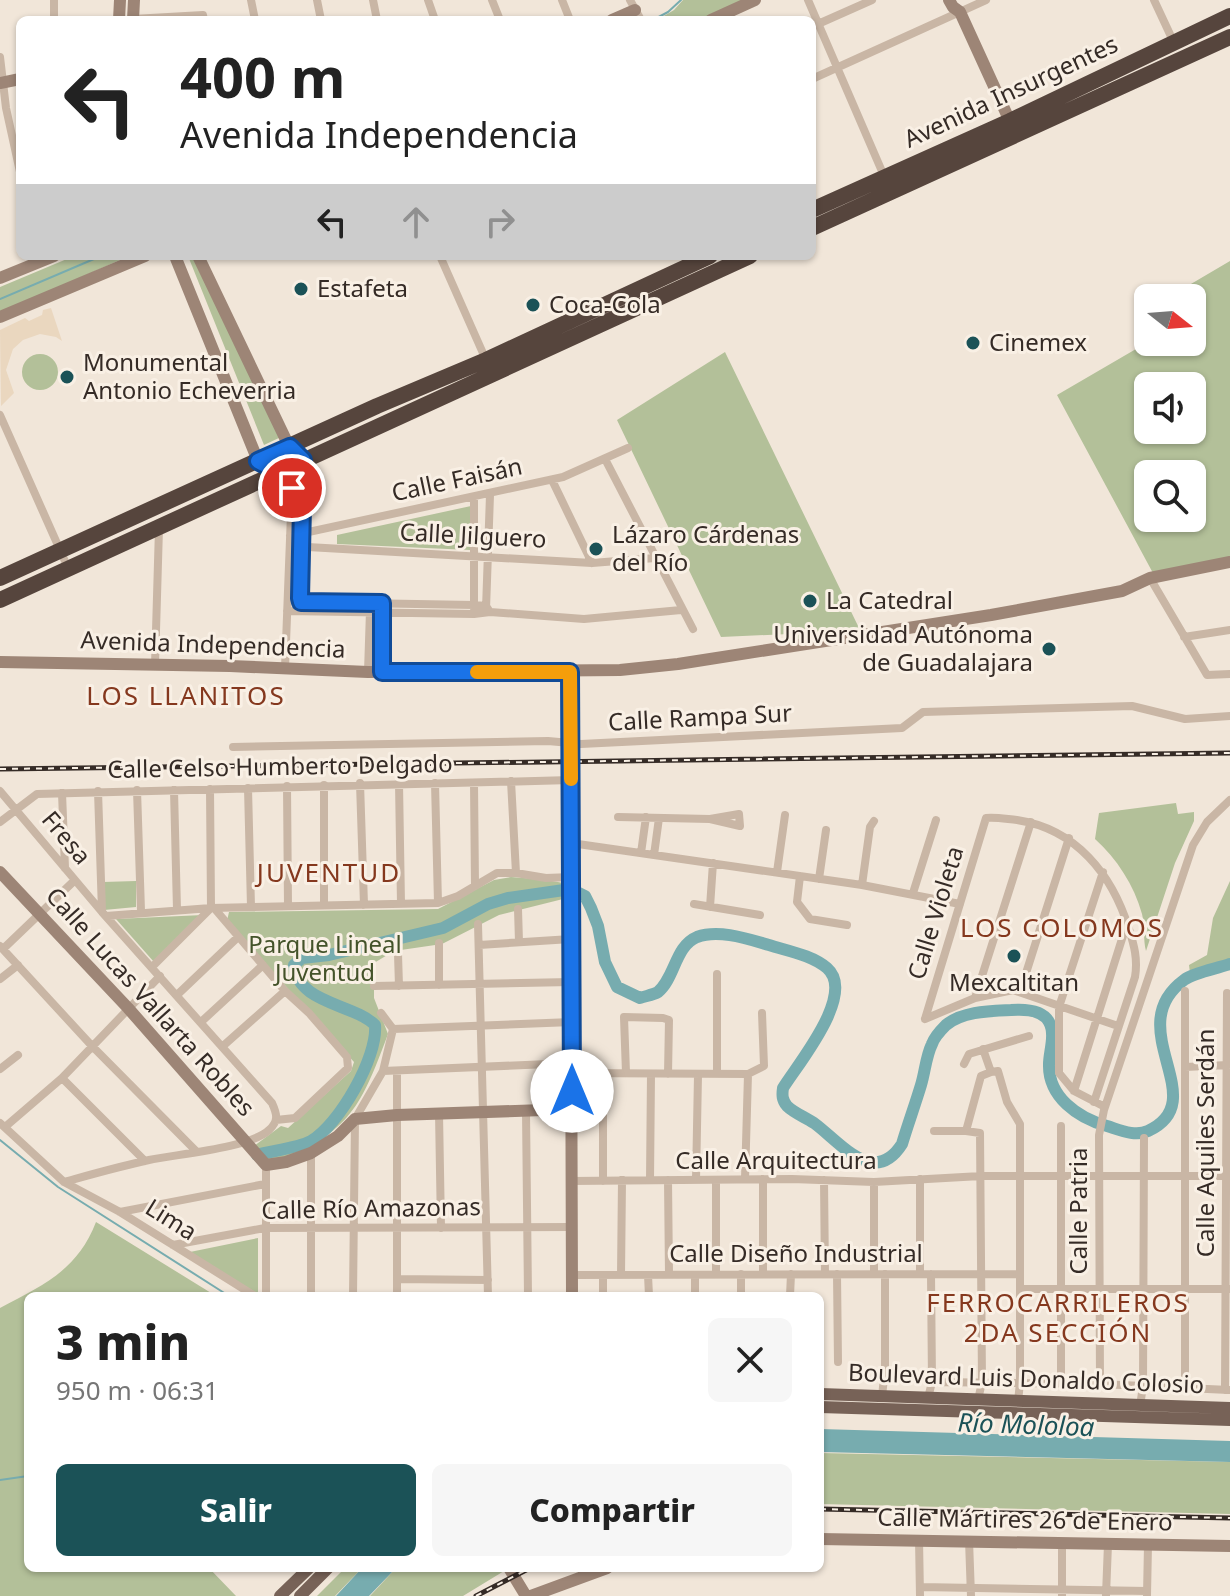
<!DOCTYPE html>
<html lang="es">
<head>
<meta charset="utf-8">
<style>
	body { margin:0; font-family:"Noto Sans",sans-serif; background:#f6f6f6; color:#222; height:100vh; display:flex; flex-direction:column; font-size:30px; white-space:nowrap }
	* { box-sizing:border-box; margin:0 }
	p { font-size:26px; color:#767676 }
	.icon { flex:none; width:44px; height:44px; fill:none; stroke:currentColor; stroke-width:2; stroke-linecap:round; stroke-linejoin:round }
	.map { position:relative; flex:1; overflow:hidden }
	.drawer { position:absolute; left:24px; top:1292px; width:800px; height:280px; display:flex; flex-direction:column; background:#fff; border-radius:12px; box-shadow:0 2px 6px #0004 }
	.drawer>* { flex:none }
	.hud { position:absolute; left:16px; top:16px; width:800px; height:244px; border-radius:12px; box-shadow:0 2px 6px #0004; background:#fff; color:#222; overflow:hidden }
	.needle { width:52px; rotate:107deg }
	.fabs { position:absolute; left:1134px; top:284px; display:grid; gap:16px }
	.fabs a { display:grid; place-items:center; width:72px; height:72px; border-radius:12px; background:#fff; box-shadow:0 2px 6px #0004; font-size:40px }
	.pin { position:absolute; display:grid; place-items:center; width:68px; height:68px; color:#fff; margin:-34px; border:4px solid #fff; border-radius:50%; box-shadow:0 2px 8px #0007 }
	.me { position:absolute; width:88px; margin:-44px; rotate:0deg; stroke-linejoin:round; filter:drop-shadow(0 0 6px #0008) }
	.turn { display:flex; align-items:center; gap:28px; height:168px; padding:0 32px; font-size:36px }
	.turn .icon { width:104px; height:104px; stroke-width:2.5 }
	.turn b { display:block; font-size:56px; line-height:68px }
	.lanes { display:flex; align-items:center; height:76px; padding:0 32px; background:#0003; justify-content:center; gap:40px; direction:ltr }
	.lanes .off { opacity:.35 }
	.round { display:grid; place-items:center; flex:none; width:84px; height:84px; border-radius:12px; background:#f6f6f6 }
	.overview { display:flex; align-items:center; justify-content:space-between; height:136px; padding:0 32px }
	h1 { font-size:48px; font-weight:800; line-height:60px }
	.button { display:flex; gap:16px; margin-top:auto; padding:16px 32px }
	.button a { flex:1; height:92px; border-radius:12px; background:#1b5257; color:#fff; font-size:32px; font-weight:800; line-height:92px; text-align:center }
	.button a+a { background:#f6f6f6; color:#222 }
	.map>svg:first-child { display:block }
	.green { fill:#b3c099; fill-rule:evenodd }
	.plaza { fill:#ead7bf }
	.water { fill:#77acaf }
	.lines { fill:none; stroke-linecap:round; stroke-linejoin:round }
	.stream { stroke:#77acaf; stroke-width:2 }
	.river { stroke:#77acaf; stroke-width:12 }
	.street { stroke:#c9b6a5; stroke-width:8 }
	.secondary { stroke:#9d8576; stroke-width:12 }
	.primary { stroke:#776257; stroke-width:12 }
	.highway { stroke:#56453d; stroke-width:16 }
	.rail-casing { stroke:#352b26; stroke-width:5 }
	.rail { stroke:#f9f0e5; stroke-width:2; stroke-dasharray:6; stroke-linecap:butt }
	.route-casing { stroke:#114b97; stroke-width:20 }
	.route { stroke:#1a73e8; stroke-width:14 }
	.slow { stroke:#f59e0b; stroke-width:14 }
	.poi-dot { fill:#1b5257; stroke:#f9f0e5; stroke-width:3 }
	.labels { text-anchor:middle; stroke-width:6; stroke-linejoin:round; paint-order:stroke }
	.street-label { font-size:24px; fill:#352b26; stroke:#f9f0e5 }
	.poi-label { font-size:24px; fill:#352b26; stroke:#f9f0e5; text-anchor:start }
	.park-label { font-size:24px; fill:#44532a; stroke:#f9f0e5 }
	.neighbourhood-label { font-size:26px; letter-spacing:2px; fill:#85381e; stroke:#f9f0e5 }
	.water-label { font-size:26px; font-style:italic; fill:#1b5257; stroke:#f9f0e5 }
</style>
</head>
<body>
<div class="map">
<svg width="1230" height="1596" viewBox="0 0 1230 1596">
	<rect width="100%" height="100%" fill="#f1e6d9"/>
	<!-- green -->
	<path class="green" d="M683 0H747L705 20H657L674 10Z
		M74 256H129L0 313V287Z
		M188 256H192L281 437 264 445Z
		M1230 261V559L1154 575 1057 395 1148 342H1192V298H1183L1179 291ZM1148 386H1192V430H1148ZM1148 474H1192V518H1148Z
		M725 352 860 630 793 640 789 634 721 637 617 420Z
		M22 372a18 18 0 1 1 36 0a18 18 0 1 1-36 0Z
		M471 506 470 550 337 544V535Z
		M1176 803 1178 814 1194 812V821L1175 863 1146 951C1143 940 1145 926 1142 914 1134 885 1117 859 1095 839L1099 813Z
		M511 877C525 878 551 880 563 883V899L499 915 442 944 394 951 374 963V998L388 1034C359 1112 348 1134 268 1164L254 1146 281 1126 288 1128 351 1071 354 1062 227 921 229 912 438 909 494 880Z
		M136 881V907L104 910 103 882Z
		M1230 881V969L1191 981 1189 965 1207 955 1213 918Z
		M203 915 154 962 116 919Z
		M96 1222 216 1296H28V1568H209L236 1596H0V1308C43 1285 77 1271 96 1222Z
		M258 1238V1294L190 1252Z
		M820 1453 1230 1462V1514L820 1504Z
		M345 1568H362L335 1596H317Z
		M396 1568H509L463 1596H370Z"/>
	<!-- plaza -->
	<path class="plaza" d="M51 308 62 341 56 337 40 334 23 340 13 349 6 370 14 393 1 406 0 330 25 318 29 321 42 315 43 310Z"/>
	<!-- water -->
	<path class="water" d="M820 1429 1230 1441V1462L820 1452Z
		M362 1568H396L369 1596H336Z"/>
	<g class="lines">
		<!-- stream -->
		<path class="stream" d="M653 20 668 12 681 0
			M0 299 101 256
			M0 1140 58 1187 229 1296
			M0 1480 28 1476"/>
		<!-- river -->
		<path class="river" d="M257 1155C271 1151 298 1148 311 1141 339 1125 378 1057 375 1025 352 1003 298 1004 294 965L302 958 329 955 443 928 488 904 508 898 571 889 585 896 591 908 598 926 605 962 617 987 640 998C645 996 653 995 658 992 675 978 675 946 697 937 719 929 748 939 769 945 788 951 812 955 827 968 857 994 797 1065 783 1088 782 1095 782 1100 787 1106 794 1113 805 1117 814 1123 840 1142 874 1188 902 1144 908 1124 915 1105 921 1085 925 1072 926 1056 932 1044 934 1038 942 1029 946 1025 963 1011 991 1011 1011 1010 1024 1009 1042 1009 1049 1022 1056 1034 1049 1052 1049 1064 1048 1097 1078 1118 1107 1126 1120 1130 1135 1137 1148 1131 1215 1100 1119 1028 1184 980 1195 972 1216 969 1230 964"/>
		<!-- street -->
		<path class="street" d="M251 0 255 20
			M317 0 321 20
			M373 0 377 20
			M428 0 435 20
			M492 0 500 20
			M562 0 570 20
			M630 0 641 20
			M808 0 884 176
			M1154 0 1175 45
			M133 19 203 15 204 20
			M54 20V0
			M818 24 872 0
			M0 57 6 108 20 172
			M812 79 986 0
			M440 256 486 360
			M0 415 68 568
			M605 459 693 629
			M303 461 301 602 474 605 486 606 490 612
			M278 472 289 478 292 488 285 668
			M552 480 592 563
			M474 497V608
			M290 536 563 477 628 448
			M290 546 592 563 655 558
			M1150 578 1207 675 1230 674
			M486 609 490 495
			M287 611 474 614 490 612 584 619 681 610
			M1184 637 1230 630
			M155 665 159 528
			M368 672 370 611
			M382 672 383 608
			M233 747 548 741 581 744 902 728 923 712 1132 706 1185 719 1230 716
			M511 781 516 873
			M360 783 364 905
			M399 783 401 904
			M435 783 438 903
			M474 783 475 886
			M324 785V905
			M287 786 288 906
			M248 788 251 907
			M137 790 141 911
			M174 790 177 910
			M0 791 102 912 272 1103C277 1114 279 1121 269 1130 250 1148 178 1154 149 1160 121 1166 93 1174 64 1182
			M98 791 102 911
			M62 793 65 868
			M618 817 710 819 740 826 739 814 710 819
			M0 822 37 794 571 780
			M571 843 862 885 960 904
			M641 853 646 817
			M654 855 659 818
			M777 872 785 815
			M1103 872 1059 1007V1073L1074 1091 1105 1107
			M800 876 797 902 810 919 847 925
			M819 879 826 830
			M862 885 870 827 874 821
			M913 893 936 820
			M694 904 760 915
			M710 907 713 863
			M214 908 285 991 309 1013 347 1057 348 1068 295 1118 276 1120
			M518 909 519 942
			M106 916 211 908 438 903 458 896 497 873H516L546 878 571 877
			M478 924 488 1296
			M439 943V985
			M479 945 571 939
			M0 946 92 1046 196 1151
			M3 949 75 880
			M398 954 399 986
			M152 967 211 908 210 789
			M717 974V1074
			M0 979 18 965
			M374 986 571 982
			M1185 991V1388
			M1020 992 1069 838
			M177 995 238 937
			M975 998 1031 822
			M925 1019 986 818C996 817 1006 819 1017 820 1076 829 1112 874 1129 929 1134 945 1138 959 1135 977L1094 1102
			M925 1019 975 998 1013 990 1118 1026
			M201 1022 263 965
			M393 1029 572 1022
			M223 1046 285 991
			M983 1049 991 1072
			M964 1064 969 1054 1029 1036
			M1185 1067 1228 1065
			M0 1069 18 1055
			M383 1071 572 1063
			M991 1072 998 1071 1007 1102 1020 1124V1383L1018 1401
			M572 1073 748 1074 745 1179
			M626 1073 624 1017 663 1018 669 1020 668 1074
			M748 1074 764 1066 762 1013
			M62 1078 145 1161
			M1074 1091 1127 923
			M526 1111 528 1296
			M439 1113 441 1228
			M0 1123 64 1182 120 1212 255 1296
			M5 1127 62 1078 160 976
			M934 1131H966
			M266 1165V1296
			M763 1179V1274
			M650 1180 651 1074
			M668 1180 669 1274
			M696 1180 698 1075
			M716 1180V1274
			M824 1180 825 1274
			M571 1181 792 1179 874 1182 981 1176H1230
			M603 1181V1073
			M874 1182V1274
			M120 1212 265 1184
			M173 1245 265 1228 572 1227
			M741 1274V1296
			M837 1274 838 1362
			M920 1274V1179
			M572 1275 1020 1274
			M621 1275 622 1180
			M648 1275 649 1296
			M397 1279 488 1280
			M1020 1289H1229
			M311 1296V1153
			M353 1296 355 1119 383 1071 393 1029 381 1013
			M397 1296V1071
			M603 1296V1275
			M695 1296V1275
			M790 1296 791 1274
			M932 1382 1100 1384 1229 1390
			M1061 1383V1126
			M1100 1384 1099 1135 1104 1110 1193 845 1207 822 1230 800
			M1225 1390 1227 993
			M882 1396 885 1369V1274
			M928 1398 932 1382 931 1274
			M978 1400 982 1382 980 1133 966 1131 981 1076 991 1072
			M1140 1406 1143 1386 1144 1138
			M919 1539 920 1596
			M969 1540 971 1596
			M1062 1543V1596
			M920 1587 1147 1591
			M1106 1595 1108 1544
			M1147 1595 1148 1545"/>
		<!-- secondary -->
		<path class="secondary" d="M949 0 953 7 960 12 1013 128
			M119 20 120 0
			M133 20 134 0
			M612 20 635 10
			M711 20 755 0
			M0 83 20 79
			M175 256 258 461 278 472
			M198 256 287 442 303 460
			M0 278 54 256
			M0 317 145 256
			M0 662 230 666 368 672 620 670 678 664 991 615 1122 591 1150 578 1230 562
			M570 672 572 1296
			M0 872 128 1008 266 1165 286 1162 311 1153 338 1136 355 1119 397 1115 572 1109
			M820 1539 1230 1546
			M509 1568 526 1596
			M531 1596 607 1568"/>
		<!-- primary -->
		<path class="primary" d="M820 1394 1230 1408
			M820 1407 1230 1420
			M280 1596 309 1568
			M300 1596 328 1568"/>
		<!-- highway -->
		<path class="highway" d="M812 210 1010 121 1230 16
			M812 228 1230 37
			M0 578 377 406 486 360 710 256
			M0 600 750 256"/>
		<!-- rail casing -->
		<g class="rail-casing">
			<path id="rail" d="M0 769 1230 753
				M820 1509 1230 1518
				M476 1596 530 1568"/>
		</g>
		<!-- rail -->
		<use href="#rail" class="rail"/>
	</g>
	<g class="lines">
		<!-- route casing -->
		<g class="route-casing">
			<path id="route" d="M292 488 289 478 258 461 290 447 303 460 300 598 301 602 382 603V672H570L572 1091"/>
		</g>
		<!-- route -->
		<use href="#route" class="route"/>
		<!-- slow -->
		<path class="slow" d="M477 672H570L571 779"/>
	</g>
	<!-- markers -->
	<g class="poi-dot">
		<circle cx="301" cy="289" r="8"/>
		<circle cx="533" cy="305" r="8"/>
		<circle cx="973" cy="343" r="8"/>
		<circle cx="67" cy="377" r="8"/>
		<circle cx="596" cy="549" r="8"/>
		<circle cx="810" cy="601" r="8"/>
		<circle cx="1049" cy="649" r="8"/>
		<circle cx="1014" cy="956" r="8"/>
	</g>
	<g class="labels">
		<!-- street labels -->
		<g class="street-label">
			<text transform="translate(1011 92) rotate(-25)" y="8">Avenida Insurgentes</text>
			<text transform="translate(457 480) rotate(-12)" y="8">Calle Faisán</text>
			<text transform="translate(473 536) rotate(3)" y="8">Calle Jilguero</text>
			<text transform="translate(213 645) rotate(2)" y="8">Avenida Independencia</text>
			<text transform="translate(700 718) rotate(-3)" y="8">Calle Rampa Sur</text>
			<text transform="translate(280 767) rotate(-1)" y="8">Calle Celso Humberto Delgado</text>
			<text transform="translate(66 838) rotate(50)" y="8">Fresa</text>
			<text transform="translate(936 913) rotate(-73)" y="8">Calle Violeta</text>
			<text transform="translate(150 1002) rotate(48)" y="8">Calle Lucas Vallarta Robles</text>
			<text transform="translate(1206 1143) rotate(-90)" y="8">Calle Aquiles Serdán</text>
			<text x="776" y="1169">Calle Arquitectura</text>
			<text transform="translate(371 1209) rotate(-1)" y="8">Calle Río Amazonas</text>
			<text transform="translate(1079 1211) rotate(-90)" y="8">Calle Patria</text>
			<text transform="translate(171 1220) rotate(32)" y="8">Lima</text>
			<text x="796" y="1262">Calle Diseño Industrial</text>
			<text transform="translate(1026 1379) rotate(2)" y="8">Boulevard Luis Donaldo Colosio</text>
			<text transform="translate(1025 1520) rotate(1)" y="8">Calle Mártires 26 de Enero</text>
		</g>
		<!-- poi labels -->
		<g class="poi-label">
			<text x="317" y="297">Estafeta</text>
			<text x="549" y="313">Coca-Cola</text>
			<text x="989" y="351">Cinemex</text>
			<text x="83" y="371">Monumental<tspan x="83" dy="28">Antonio Echeverria</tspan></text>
			<text x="612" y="543">Lázaro Cárdenas<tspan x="612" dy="28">del Río</tspan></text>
			<text x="826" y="609">La Catedral</text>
			<text x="1033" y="643" text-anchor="end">Universidad Autónoma<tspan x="1033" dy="28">de Guadalajara</tspan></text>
			<text x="1014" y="991" text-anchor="middle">Mexcaltitan</text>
		</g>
		<!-- park labels -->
		<g class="park-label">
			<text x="325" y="953">Parque Lineal<tspan x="325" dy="28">Juventud</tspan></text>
		</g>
		<!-- neighbourhood labels -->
		<g class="neighbourhood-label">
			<text x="186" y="705">LOS LLANITOS</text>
			<text x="329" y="882">JUVENTUD</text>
			<text x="1062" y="937">LOS COLOMOS</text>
			<text x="1058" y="1312">FERROCARRILEROS<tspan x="1058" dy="30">2DA SECCIÓN</tspan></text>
		</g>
		<!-- water labels -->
		<g class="water-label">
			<text transform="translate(1026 1425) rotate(2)" y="9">Río Mololoa</text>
		</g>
	</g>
</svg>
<div class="fabs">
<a><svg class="needle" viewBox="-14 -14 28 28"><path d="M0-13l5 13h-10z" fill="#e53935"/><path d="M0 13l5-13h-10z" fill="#767676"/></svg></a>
<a><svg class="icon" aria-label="sound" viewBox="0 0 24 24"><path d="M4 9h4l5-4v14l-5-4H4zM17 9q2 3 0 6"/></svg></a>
<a><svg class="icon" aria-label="search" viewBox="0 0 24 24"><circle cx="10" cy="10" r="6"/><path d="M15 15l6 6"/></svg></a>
</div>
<div class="pin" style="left:292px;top:488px;background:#d93025"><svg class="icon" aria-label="arrive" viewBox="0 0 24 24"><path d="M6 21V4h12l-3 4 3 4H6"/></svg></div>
<svg class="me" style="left:572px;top:1091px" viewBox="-20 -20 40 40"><circle r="19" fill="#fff"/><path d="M0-13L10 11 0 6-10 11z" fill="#1a73e8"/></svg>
<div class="hud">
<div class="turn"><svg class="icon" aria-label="left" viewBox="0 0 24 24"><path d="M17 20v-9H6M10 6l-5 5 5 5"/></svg><div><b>400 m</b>Avenida Independencia</div></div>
<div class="lanes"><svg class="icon" aria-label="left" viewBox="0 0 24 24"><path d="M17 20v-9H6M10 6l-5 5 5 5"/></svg><svg class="icon off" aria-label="ahead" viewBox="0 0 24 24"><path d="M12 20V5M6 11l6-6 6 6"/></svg><svg class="icon off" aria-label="right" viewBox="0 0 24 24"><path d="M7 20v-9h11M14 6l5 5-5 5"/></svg></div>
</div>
<section class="drawer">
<div class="overview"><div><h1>3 min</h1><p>950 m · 06:31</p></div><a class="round"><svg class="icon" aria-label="close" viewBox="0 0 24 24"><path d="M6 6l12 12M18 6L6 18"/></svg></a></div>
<div class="button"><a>Salir</a><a>Compartir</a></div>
</section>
</div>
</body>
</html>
